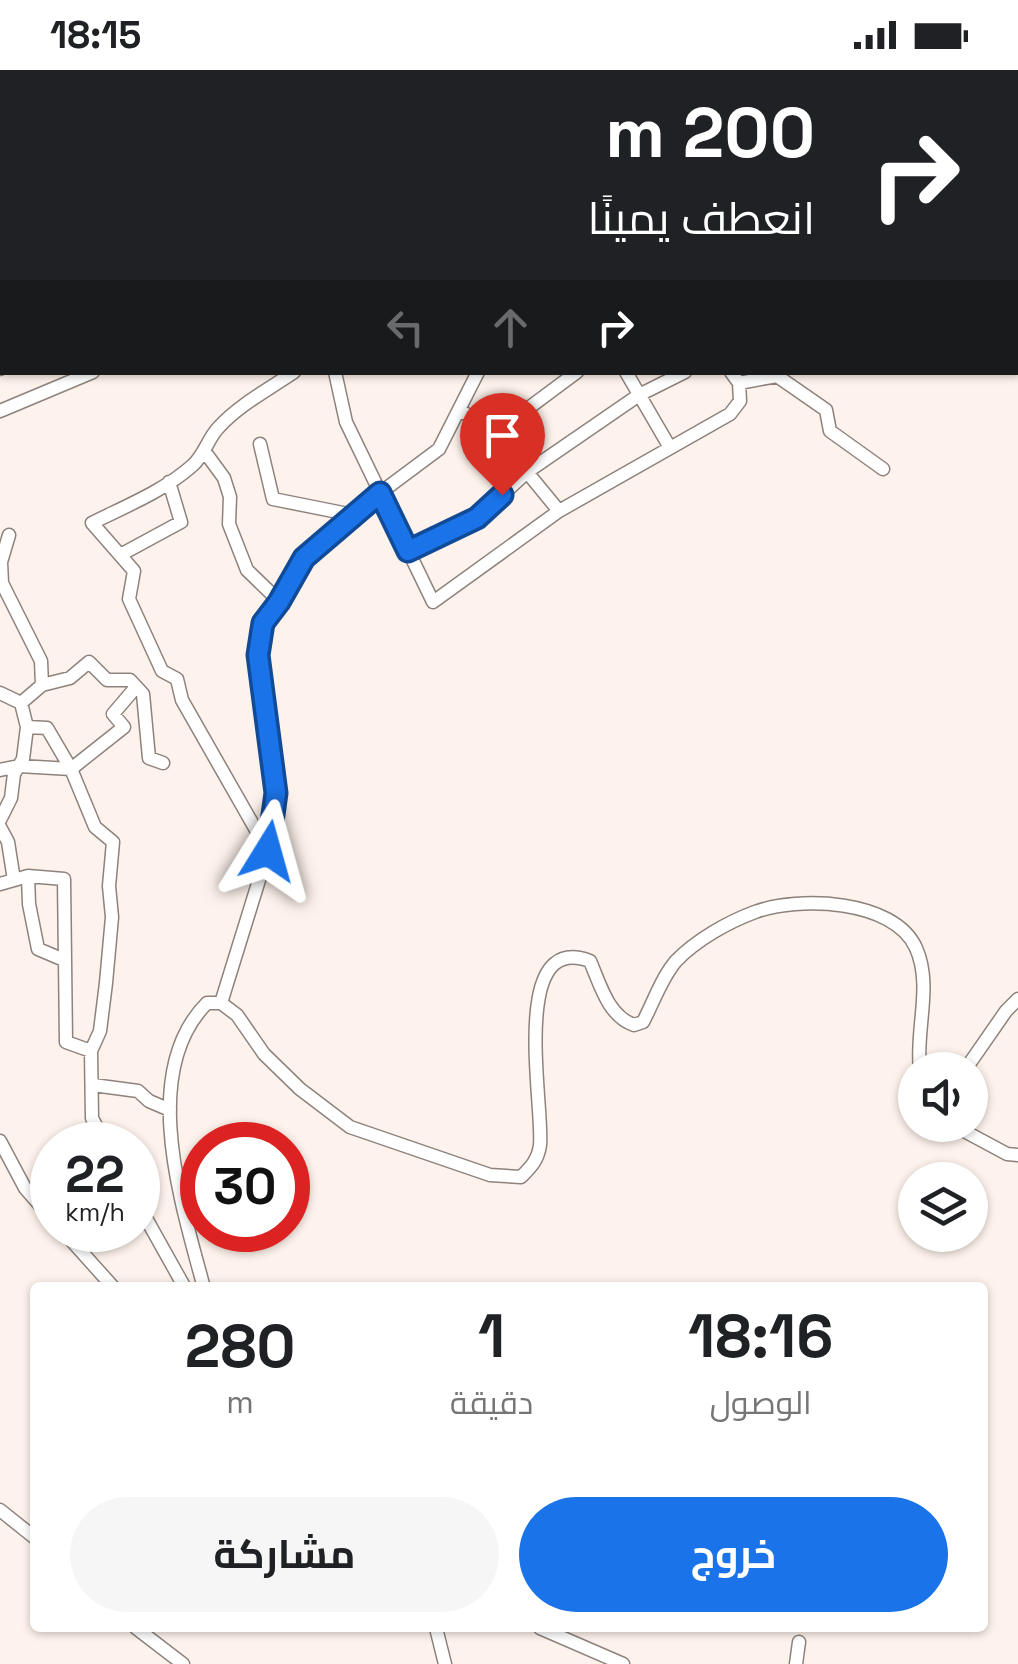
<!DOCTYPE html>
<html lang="ar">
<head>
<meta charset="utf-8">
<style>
	body { margin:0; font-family:"Space Grotesk",Cairo,sans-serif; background:#f6f6f6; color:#202124; direction:rtl; height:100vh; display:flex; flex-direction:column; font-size:38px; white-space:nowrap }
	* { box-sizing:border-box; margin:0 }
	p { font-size:32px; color:#757577 }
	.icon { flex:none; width:55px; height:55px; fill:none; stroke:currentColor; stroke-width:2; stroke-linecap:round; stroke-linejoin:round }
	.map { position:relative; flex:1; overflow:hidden; direction:ltr }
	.sheet { position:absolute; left:30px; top:1212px; width:958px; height:350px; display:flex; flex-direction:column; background:#fff; border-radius:10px; box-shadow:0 2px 8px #0004; direction:rtl }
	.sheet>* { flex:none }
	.banner { position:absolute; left:0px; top:0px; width:1020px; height:305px; box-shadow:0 2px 8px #0004; direction:rtl; background:#202124; color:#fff; overflow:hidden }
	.tools { position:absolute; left:898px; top:982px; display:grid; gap:20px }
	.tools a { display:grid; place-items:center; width:90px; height:90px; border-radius:50%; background:#fff; box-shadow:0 2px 8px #0004; font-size:50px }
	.speed { position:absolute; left:30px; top:1052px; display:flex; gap:20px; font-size:50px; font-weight:700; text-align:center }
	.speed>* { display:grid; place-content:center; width:130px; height:130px; border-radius:50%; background:#fff; box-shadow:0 2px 8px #0004; line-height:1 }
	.speed small { font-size:25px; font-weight:400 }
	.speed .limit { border:15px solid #d22; background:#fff; color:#111 }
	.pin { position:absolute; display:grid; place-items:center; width:85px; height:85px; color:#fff; margin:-102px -42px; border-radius:50% 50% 50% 0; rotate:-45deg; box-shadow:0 0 10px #0007 }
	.pin .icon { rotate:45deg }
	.me { position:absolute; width:110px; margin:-55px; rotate:8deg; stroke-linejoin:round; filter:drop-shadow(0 0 8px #0008) }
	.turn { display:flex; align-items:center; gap:35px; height:210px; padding:0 40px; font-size:45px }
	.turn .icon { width:130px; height:130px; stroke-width:2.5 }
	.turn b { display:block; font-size:70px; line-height:85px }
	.lanes { display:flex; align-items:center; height:95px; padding:0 40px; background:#0003; justify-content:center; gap:50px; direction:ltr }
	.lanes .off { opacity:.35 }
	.eta { display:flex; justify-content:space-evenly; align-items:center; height:170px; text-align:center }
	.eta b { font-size:60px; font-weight:700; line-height:70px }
	.primary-button { display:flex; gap:20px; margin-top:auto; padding:20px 40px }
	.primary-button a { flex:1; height:115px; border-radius:60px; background:#1a73e8; color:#fff; font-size:40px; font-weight:700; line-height:115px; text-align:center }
	.primary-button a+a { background:#f6f6f6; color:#202124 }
	.status { display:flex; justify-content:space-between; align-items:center; height:70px; padding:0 50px; background:#fff; direction:ltr }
	.status svg { height:28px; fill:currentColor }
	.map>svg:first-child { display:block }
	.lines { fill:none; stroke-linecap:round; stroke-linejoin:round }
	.street-casing { stroke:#8d827c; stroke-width:15 }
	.primary-casing { stroke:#8d827c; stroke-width:22 }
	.street { stroke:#fff; stroke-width:12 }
	.primary { stroke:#fff; stroke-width:20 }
	.route-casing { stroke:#114b97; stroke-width:25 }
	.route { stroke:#1a73e8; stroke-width:18 }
</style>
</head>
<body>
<div class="status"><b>18:15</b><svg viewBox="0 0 49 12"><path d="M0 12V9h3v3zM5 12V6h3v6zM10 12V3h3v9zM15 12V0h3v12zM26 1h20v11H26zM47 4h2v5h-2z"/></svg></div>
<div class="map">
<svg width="1018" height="1594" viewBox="0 0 1018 1594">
	<rect width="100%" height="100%" fill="#fef3ec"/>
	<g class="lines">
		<!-- street casing -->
		<g class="street-casing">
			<path id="street" d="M868 0 870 2
				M10 2 11 0
				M42 2 54 0
				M191 2 195 0
				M274 2 279 0
				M632 2 641 0
				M749 2 751 0
				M995 2 998 0
				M2 72V78
				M0 112H2
				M1018 158V157
				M0 299 2 297
				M335 302 346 352 433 532 559 441 730 344 740 331 739 313
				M626 302 669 376
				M731 302 739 313 777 306 826 340 830 361 883 399
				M460 340 495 363 559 441
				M0 341 93 302
				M495 363 577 302
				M260 374 273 429 353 445
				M205 382 224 408 230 427 229 454 247 500 279 531
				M9 465 1 492 2 513 41 591 42 615
				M408 481 477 448 527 402 639 325 685 302
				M122 484 181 452 169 412
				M0 623 21 633 42 615 70 608 89 592 107 610H130L143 624 149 688 163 693
				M27 657 47 658 71 699 95 757 113 772 109 816 112 847 106 913 100 961 91 981 92 1048 106 1075
				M0 700 19 696 71 699 124 657 113 644 136 617
				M0 750 11 728 14 704 23 689 27 657 21 633
				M0 757 8 772 14 810
				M268 781 182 630 177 609 162 601 129 529 134 501 92 453C126 436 164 421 193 395 205 384 208 368 219 357 239 335 269 319 294 302
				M28 806 29 834 38 879 64 890
				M0 814 28 806 64 809 66 972 91 981
				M221 933 268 781 277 723 258 585 263 553 279 531 304 488 380 423 439 379 478 302
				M965 1000 1006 941 1018 929
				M93 1015 138 1021 149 1031 170 1040
				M953 1055 1007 1084 1018 1085
				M0 1071 25 1118 52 1149
				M138 1134 185 1218
				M62 1160 114 1218
				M204 1218C182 1135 138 1002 207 933H221L237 945 264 984 300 1019 350 1057 490 1105 521 1107C531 1097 538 1090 540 1075 544 1036 508 860 590 891 600 914 608 946 634 955L643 952C653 933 662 907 676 891 696 870 728 852 755 842 798 826 894 829 916 878 933 916 915 960 920 1000
				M0 1440 35 1468
				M136 1558 183 1594
				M436 1558 445 1594
				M540 1558 623 1594
				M796 1594 799 1572"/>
		</g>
		<!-- primary casing -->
		<g class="primary-casing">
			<path id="primary" d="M726 0 728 2
				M408 2 413 0
				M818 2 822 0
				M0 178H2"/>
		</g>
		<!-- street -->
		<use href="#street" class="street"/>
		<!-- primary -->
		<use href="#primary" class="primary"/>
	</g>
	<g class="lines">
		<!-- route casing -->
		<g class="route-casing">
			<path id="route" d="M268 781 276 723 258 585 263 553 279 532 304 488 380 423 408 481 477 448 502 425"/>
		</g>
		<!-- route -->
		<use href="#route" class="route"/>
	</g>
</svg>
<div class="tools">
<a><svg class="icon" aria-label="sound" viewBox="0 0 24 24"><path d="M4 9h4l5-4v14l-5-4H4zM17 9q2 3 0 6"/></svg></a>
<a><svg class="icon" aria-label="layers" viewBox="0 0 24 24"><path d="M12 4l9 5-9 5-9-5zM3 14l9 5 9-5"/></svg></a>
</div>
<div class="speed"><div>22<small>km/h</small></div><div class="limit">30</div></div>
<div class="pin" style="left:502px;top:425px;background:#d93025"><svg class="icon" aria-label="arrive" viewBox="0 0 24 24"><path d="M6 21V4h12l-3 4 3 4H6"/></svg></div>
<svg class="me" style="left:268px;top:781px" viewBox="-20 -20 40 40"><path d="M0-17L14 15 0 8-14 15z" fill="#1a73e8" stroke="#fff" stroke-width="4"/></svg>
<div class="banner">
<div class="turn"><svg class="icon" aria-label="right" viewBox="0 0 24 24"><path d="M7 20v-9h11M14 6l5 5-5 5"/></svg><div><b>200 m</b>انعطف يمينًا</div></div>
<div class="lanes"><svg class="icon off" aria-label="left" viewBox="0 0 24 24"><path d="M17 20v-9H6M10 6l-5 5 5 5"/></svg><svg class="icon off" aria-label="ahead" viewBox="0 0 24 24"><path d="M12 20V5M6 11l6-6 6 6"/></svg><svg class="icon" aria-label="right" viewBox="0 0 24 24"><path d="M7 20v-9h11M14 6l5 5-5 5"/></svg></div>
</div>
<section class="sheet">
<div class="eta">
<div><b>18:16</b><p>الوصول</p></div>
<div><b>1</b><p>دقيقة</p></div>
<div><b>280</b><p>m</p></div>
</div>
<div class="primary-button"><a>خروج</a><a>مشاركة</a></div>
</section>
</div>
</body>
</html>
